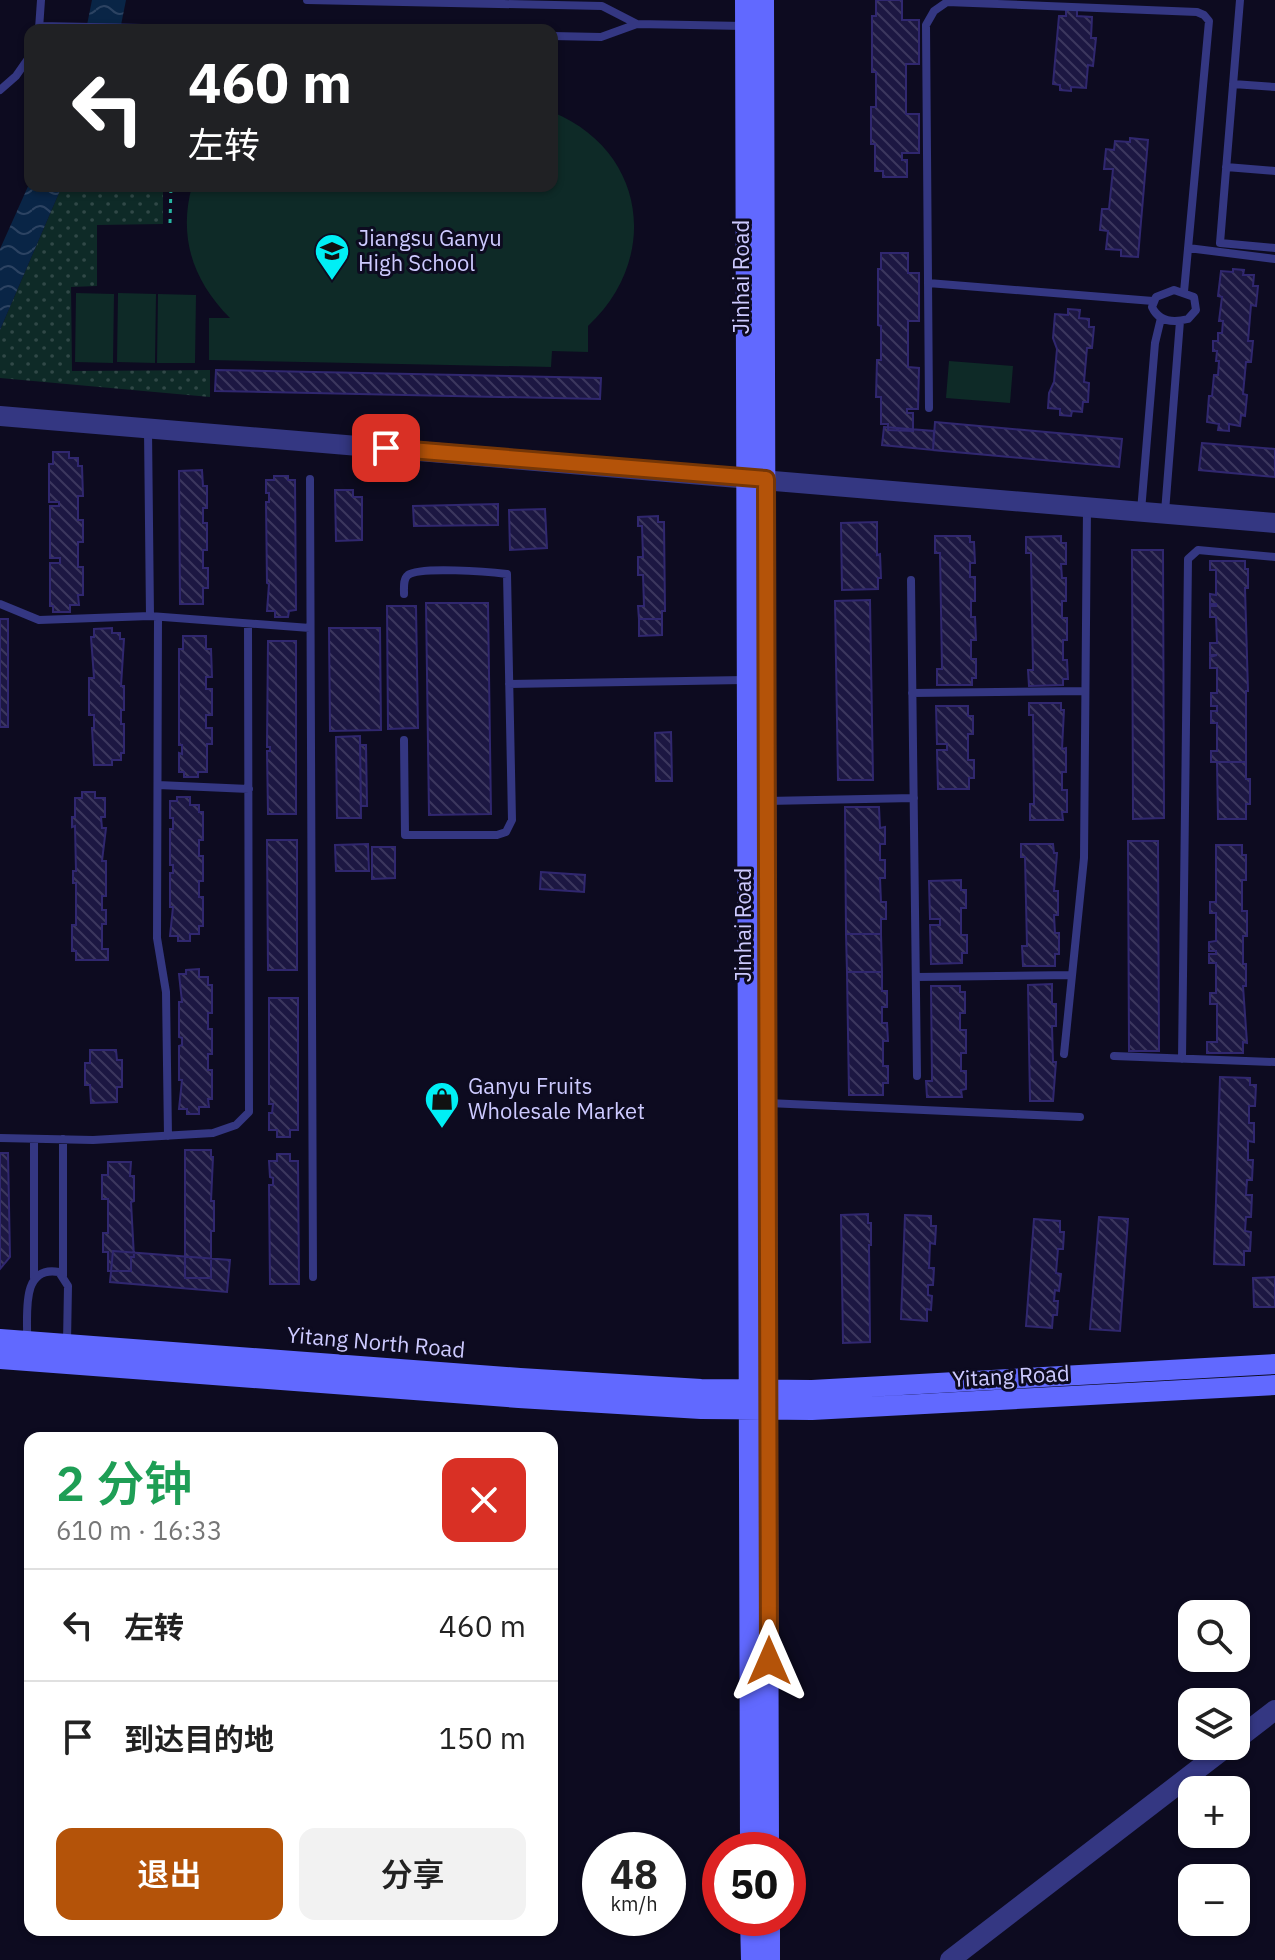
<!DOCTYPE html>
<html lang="zh">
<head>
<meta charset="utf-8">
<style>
	body { margin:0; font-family:"IBM Plex Sans","Noto Sans SC",sans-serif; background:#f2f2f2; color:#222; height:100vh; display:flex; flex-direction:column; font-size:30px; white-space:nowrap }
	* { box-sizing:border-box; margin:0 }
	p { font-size:26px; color:#767676 }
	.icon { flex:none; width:44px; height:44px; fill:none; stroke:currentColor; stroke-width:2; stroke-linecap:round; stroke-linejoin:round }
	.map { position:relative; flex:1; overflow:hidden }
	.details { position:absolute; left:24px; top:1432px; width:534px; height:504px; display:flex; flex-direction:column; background:#fff; border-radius:16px; box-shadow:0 2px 6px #0004 }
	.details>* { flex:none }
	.banner { position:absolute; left:24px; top:24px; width:534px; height:168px; border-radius:16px; box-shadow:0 2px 6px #0004; background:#202124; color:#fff; overflow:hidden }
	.fabs { position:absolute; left:1178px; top:1600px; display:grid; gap:16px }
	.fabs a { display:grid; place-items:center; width:72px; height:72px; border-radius:16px; background:#fff; box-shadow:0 2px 6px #0004; font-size:40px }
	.speed { position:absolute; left:582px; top:1832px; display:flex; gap:16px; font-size:40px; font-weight:700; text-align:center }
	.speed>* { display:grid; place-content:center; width:104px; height:104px; border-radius:50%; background:#fff; box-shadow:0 2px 6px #0004; line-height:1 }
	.speed small { font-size:20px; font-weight:400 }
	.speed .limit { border:12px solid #d22; background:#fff; color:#111 }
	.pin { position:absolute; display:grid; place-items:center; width:68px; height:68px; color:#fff; margin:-34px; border-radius:16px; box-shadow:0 4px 12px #0006 }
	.me { position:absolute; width:88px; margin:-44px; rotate:0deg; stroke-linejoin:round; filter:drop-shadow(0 0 6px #0008) }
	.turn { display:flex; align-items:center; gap:28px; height:168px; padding:0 32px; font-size:36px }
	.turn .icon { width:104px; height:104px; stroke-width:2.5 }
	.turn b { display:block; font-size:56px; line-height:68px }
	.round { display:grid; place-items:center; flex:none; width:84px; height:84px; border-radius:16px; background:#f2f2f2 }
	.headline { display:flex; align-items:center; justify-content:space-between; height:136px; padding:0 32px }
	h1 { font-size:48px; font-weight:600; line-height:60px; color:#1e9e55 }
	.action { display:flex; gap:16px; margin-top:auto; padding:16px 32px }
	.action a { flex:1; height:92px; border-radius:16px; background:#b45309; color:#fff; font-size:32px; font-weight:600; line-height:92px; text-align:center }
	.action a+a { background:#f2f2f2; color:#222 }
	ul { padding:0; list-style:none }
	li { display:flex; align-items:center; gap:24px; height:112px; padding:0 32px; border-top:2px solid #e0e0e0 }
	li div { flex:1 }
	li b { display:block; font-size:30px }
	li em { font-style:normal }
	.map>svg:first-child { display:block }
	.grass { fill:url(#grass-dots) }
	.park { fill:#0e2a27 }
	.water { fill:url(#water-waves) }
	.building { fill:url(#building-back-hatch); stroke:#30276f; stroke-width:2 }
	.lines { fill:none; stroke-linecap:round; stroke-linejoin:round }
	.path { stroke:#27b6a3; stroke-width:3; stroke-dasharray:4 6; stroke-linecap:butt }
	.service { stroke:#343782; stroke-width:8 }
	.tertiary { stroke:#343782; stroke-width:20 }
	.secondary { stroke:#6169ff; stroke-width:20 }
	.route-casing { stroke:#753606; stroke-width:20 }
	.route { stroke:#b45309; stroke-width:14 }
	.labels { text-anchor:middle; stroke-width:6; stroke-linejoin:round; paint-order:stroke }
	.poi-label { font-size:22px; fill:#cdcaff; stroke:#0d0b20; text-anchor:start }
	.street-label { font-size:22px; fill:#cdcaff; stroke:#0d0b20 }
</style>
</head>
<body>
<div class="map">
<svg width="1275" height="1960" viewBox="0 0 1275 1960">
	<defs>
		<pattern id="grass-dots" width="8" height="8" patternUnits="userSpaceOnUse" patternTransform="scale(2)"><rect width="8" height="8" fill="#0e2a27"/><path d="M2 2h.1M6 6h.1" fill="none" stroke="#304847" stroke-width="1.8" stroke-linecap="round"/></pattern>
		<pattern id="water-waves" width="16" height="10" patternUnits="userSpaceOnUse" patternTransform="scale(2)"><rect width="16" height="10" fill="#092546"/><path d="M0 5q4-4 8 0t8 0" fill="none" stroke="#2c4362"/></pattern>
		<pattern id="building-back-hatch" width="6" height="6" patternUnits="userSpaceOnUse" patternTransform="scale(2)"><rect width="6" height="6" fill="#1c1742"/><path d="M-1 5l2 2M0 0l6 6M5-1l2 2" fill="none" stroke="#3c375e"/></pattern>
	</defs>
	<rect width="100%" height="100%" fill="#0d0b20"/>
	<!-- grass -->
	<path class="grass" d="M62 186H163V224L97 225V286L71 287 72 371 210 370V397L0 378V330Z"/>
	<!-- park -->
	<path class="park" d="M552 112C646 150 661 258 588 326V352L552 351 551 367 209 360V318H230C193 281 178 237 192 186H552Z
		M76 293 114 294 113 363 75 362Z
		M118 293 156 294 155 363 117 362Z
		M158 294 196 295 195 363H157Z
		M949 361 1013 366 1010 403 946 398Z"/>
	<!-- water -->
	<path class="water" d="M92 0H126L120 30H86Z
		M30 182V186H62L0 330V249Z"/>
	<!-- building -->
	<path class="building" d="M876 0H902V20H919V64H906V114H919V153H902V160H907V177H883V171H875V144H871V107H876V72H872V16H876Z
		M1066 8 1077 9V16L1092 17 1091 38H1096L1093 66 1088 65 1086 88 1071 87V91L1060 90V85L1053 84 1059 16H1066Z
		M1130 138 1148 140 1138 257 1121 256V250L1106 249 1108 231 1100 230 1102 209H1109L1113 169H1104L1106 149 1114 150 1115 141 1130 142Z
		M881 253H908V273H919V321H908V367L919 368 918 409H907V413H913V431L888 430V424H881V397H876L877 360H881V326L878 325V269H881Z
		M1233 269 1244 270 1243 275H1254L1253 286H1258L1256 306 1251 305 1248 341H1253L1251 362H1246L1243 394 1247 395 1245 416 1241 415 1240 426 1229 424V431L1218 430 1219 424 1207 422 1209 396H1212L1214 375H1218L1219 361H1216L1217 351H1213V341H1218V333H1222L1223 321H1219L1222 297 1218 296 1221 271 1233 272Z
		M1068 309 1080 310 1079 318 1089 319V327H1094L1092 348H1087L1084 382 1089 383 1088 402H1083L1082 412 1072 411 1071 416 1060 415V409L1048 408 1049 393 1054 382 1057 349 1053 338 1055 314 1068 315Z
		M216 370 601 378 600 399 215 391Z
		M935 422 1122 439 1119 467 933 450Z
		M884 427 934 431 933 450 882 445Z
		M1202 443 1275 449V477L1199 470Z
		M53 452H69V458H78V466H82L83 496H78V520H83V542H78V567H83V595H78L79 605H70V612H53V606H50V563H60V558H50V506H59V502H49V464H53Z
		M202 470 203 486H207V508H203V523H207V550H203V568H208V588H203V604H180L179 471Z
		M274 476H288V480H295L296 610 289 611 288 617H275V611H267L269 584 267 583 266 502H269V493H266V480H274Z
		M335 490H353V497H362V540L336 541Z
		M498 504V525L414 526 413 506Z
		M545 509 547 548 510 550 509 510Z
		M658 516V522H664L665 611H662V619H639L638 606H644L643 575H638V557H643L642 526H638V517Z
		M877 522V555L880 554 881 578H878V589L842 590 841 523Z
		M935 536H970V542H974L975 563H970V577H975V601H971V617H975L976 640H971V659H976V678H972V685H937V669H942L940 553H935Z
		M1061 536V543H1066V564H1061L1062 578H1066V601H1062V618H1067V640H1063V660H1067L1068 679H1063V685L1029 686 1028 670H1033L1031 553H1026V537Z
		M1132 550H1163L1164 818 1133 819Z
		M1210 561H1245V569H1248V588H1245L1248 691H1246V762H1211V751H1217V723H1211V711H1217V706H1211V693H1217V668H1210V657L1217 655H1210V643H1217L1216 617H1210V606H1216V604H1210V594L1216 595V570H1210Z
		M870 600 873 780H838L835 601Z
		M426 603H488L491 814 429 815Z
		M387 606H416L418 728 388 729Z
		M0 619H8V727H0Z
		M639 619H662V635L639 636Z
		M112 628V633H120V639H124L121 686H124V710H121V724H124V753H121V760H112V765H94L92 728H94V715H89V678H94L91 637H94V629Z
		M329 628H380L381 730 330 731Z
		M183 636H206V649H211L212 677H206V689H212V715H206V728H212V744H207V772H198V777H184V772H179V753L182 754V745H179V649H183Z
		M268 641H296V814H268L267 751H270V747H267Z
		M1029 703H1061V710H1064L1062 749 1066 748V772H1062V790H1067V812H1062L1063 820H1030V804H1034L1033 715H1029Z
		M936 706H968V716H973V734H968V760H974V778H969V789H938L937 750H947V744H937Z
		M671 732 672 781H656L655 733Z
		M360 736 361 818H337L336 737Z
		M360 745H366L367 806H361Z
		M1217 762H1246V779H1250V804H1246V819H1218Z
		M82 792H95V798H105V817H101L102 828H106L102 861H106V896H102V910H106V924H102V949H108V960H76V951H72V925H76V883H73V871H76L75 826 72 827V817H75V798H82Z
		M177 797H190V805H199V812H203V840H199V856H203V881H199V897H203V926H199V934H190V941H178V936H170L173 907H170V873H173V865H170V829H173V818H170V801H177Z
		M845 807H879L880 828 885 827V844H880V860H885V878H880L881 902H886V919H881V934H846Z
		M267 840H297V970H268Z
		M1128 841H1158L1159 1051H1129Z
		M368 844 369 871H336L335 845Z
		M1021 844H1053L1054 853H1057L1054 891H1058V915H1054L1055 933H1059V954H1055V966H1023L1022 946H1027L1025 857H1021Z
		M1216 845H1242V855H1246V880H1242V911H1247V936H1243V964H1246V986H1243L1247 1043 1243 1042V1053H1207V1042H1217V1004H1210V993H1216V963H1209V954H1216V951H1209V942L1216 941V913H1210V902H1216Z
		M372 847H395V878L372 879Z
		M541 872 585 875 584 892 540 889Z
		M961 880V890H966V908H961V935H967V953H962V963L931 964 930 925H940V919H930L929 881Z
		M846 934H881L882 972H847Z
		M199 969V977H208V985H212V1013H208V1029H212V1054H208V1070H212V1099H208L209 1107H199V1114H187V1109H179L182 1080H179V1046L182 1045V1038L179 1037V1002H182L179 974H186V970Z
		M847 972H882V991H887V1007H882V1023H887L888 1041H883V1066H888V1083H883V1095H849Z
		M1052 984V1004H1056V1026H1052L1053 1062H1056L1053 1101H1030L1028 985Z
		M931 986H960V992H965V1013H960V1030H966V1053H961V1071H966V1089L961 1090 962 1097H927L926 1081H932Z
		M269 998H298V1130H290V1137H277V1130H269V1113H272L273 1104H269Z
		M90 1050H116L117 1060H122V1087H117V1102L91 1103 90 1085H85V1063H90Z
		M1220 1077 1250 1078V1085H1256L1255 1106H1249V1123H1254V1142L1248 1141V1160H1253L1252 1180H1247L1246 1195H1252L1251 1217H1246L1245 1231 1251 1232 1250 1251H1244V1265L1214 1264Z
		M185 1150H211V1157H213L211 1201H214V1231H211V1278H185Z
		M0 1153H8L10 1257 0 1269Z
		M277 1154H290V1161H298L299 1284H270L269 1185H273V1178L270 1177 269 1161H277Z
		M108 1162H131L130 1176H134V1201L131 1202 134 1257H131V1271H108V1252H103V1233H108V1199H102V1175H108Z
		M868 1214V1223H871V1245H869L870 1342 843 1343 841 1215Z
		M905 1215 931 1216V1226H936L935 1244 930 1243 929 1268H934L933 1285H928V1295L932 1296 931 1310 927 1309V1321L901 1319Z
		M1099 1217 1128 1219 1120 1331 1090 1329Z
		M1034 1219 1060 1221V1232H1064L1063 1249H1058L1056 1273 1061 1274 1059 1291 1055 1290 1054 1301H1058L1057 1315H1053L1052 1328 1026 1326Z
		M113 1251 230 1260 227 1292 110 1282Z
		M1275 1277V1307H1254L1253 1278Z"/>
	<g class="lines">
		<!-- path -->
		<path class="path" d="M170 223 171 186"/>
		<!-- service -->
		<path class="service" d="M307 0 602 6 637 24
			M1240 0 1220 243 1275 248
			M40 26 245 30
			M39 29 41 0
			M552 36 601 37 637 24 744 26
			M1233 84 1275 87
			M0 90 16 76 30 56
			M1226 167 1275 171
			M1188 248 1275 259
			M928 283 1153 301
			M1174 290 1194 297 1196 310 1188 319C1173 323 1159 322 1152 307L1156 297Z
			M929 408 926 25 934 11 947 2 1197 12 1204 15 1209 21 1184 292
			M148 430 150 616
			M310 479 313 1277
			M1141 511 1155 343 1161 318
			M1165 512 1180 321
			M911 580 917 1076
			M404 594C404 587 403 579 408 575 420 566 490 572 507 574L512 820 506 832 497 835H405L404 740
			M0 604 39 620 150 616 310 628
			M158 617 157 938 166 992 168 1136
			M509 684 744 680
			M912 693 1085 691
			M158 785 249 789
			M767 801 914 798
			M916 977 1072 975
			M1064 1054 1084 858 1087 508
			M1114 1056 1275 1062
			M1182 1059 1188 559 1198 550 1275 557
			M768 1103 1080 1117
			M0 1138 93 1140 213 1133 236 1125 249 1112 248 624
			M34 1139V1278
			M63 1139V1276
			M27 1340C28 1315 20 1265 59 1272L68 1286 67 1342"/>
		<!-- tertiary -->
		<path class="tertiary" d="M0 416 1275 523
			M1236 1740 1275 1710
			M950 1960 1228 1746"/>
		<!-- secondary -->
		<path class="secondary" d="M745 0 750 1850
			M764 0 769 1850
			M0 1339 520 1378 701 1389 812 1390 1275 1364
			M0 1359 519 1398 701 1409 812 1410 1275 1385
			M750 1918 751 1960
			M770 1918V1960"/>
	</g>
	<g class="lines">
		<!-- route casing -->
		<g class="route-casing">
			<path id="route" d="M386 448 766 479 769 1661"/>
		</g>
		<!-- route -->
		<use href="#route" class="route"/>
	</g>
	<!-- icons -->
	<defs>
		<g id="school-pin" transform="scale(1.8)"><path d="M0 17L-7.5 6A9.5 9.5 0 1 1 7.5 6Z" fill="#00eff5" stroke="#0d0b20"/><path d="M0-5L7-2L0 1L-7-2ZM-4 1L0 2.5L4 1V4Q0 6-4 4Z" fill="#111"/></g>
		<g id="shop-pin" transform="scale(1.8)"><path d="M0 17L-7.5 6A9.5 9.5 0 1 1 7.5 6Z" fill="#00eff5" stroke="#0d0b20"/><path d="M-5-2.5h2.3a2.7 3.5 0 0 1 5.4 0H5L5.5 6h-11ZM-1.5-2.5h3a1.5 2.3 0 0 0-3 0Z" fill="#111"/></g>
	</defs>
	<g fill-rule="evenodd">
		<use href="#school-pin" x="332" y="251"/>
		<use href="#shop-pin" x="442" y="1099"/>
	</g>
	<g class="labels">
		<!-- poi labels -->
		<g class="poi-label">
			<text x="358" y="246">Jiangsu Ganyu<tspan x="358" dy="25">High School</tspan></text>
			<text x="468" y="1094">Ganyu Fruits<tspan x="468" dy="25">Wholesale Market</tspan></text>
		</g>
		<!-- street labels -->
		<g class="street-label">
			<text transform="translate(741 277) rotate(-90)" y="8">Jinhai Road</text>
			<text transform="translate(743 925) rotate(-90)" y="8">Jinhai Road</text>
			<text transform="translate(376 1342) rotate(5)" y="8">Yitang North Road</text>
			<text transform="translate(1011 1376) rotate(-3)" y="8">Yitang Road</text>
		</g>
	</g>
</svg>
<div class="fabs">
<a><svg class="icon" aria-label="search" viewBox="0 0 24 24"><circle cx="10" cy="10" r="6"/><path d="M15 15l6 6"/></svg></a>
<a><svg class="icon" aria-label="layers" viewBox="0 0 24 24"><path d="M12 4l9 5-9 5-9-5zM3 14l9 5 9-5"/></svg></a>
<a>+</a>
<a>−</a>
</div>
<div class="speed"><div>48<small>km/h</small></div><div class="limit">50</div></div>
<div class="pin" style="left:386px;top:448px;background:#d93025"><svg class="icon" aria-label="arrive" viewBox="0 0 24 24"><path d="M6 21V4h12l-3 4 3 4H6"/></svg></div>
<svg class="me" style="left:769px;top:1661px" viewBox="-20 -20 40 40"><path d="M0-17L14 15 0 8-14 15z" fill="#b45309" stroke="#fff" stroke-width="4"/></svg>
<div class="banner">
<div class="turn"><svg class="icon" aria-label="left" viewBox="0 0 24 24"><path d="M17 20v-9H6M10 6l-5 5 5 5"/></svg><div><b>460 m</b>左转</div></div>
</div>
<section class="details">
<div class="headline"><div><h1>2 分钟</h1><p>610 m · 16:33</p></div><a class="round" style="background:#d93025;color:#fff"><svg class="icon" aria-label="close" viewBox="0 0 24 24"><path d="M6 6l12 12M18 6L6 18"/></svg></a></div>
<ul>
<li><svg class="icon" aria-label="left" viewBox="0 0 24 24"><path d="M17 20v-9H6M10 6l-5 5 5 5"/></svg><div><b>左转</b></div><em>460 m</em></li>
<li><svg class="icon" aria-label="arrive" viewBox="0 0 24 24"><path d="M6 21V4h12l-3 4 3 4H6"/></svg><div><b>到达目的地</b></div><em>150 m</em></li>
</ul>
<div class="action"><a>退出</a><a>分享</a></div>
</section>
</div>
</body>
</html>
